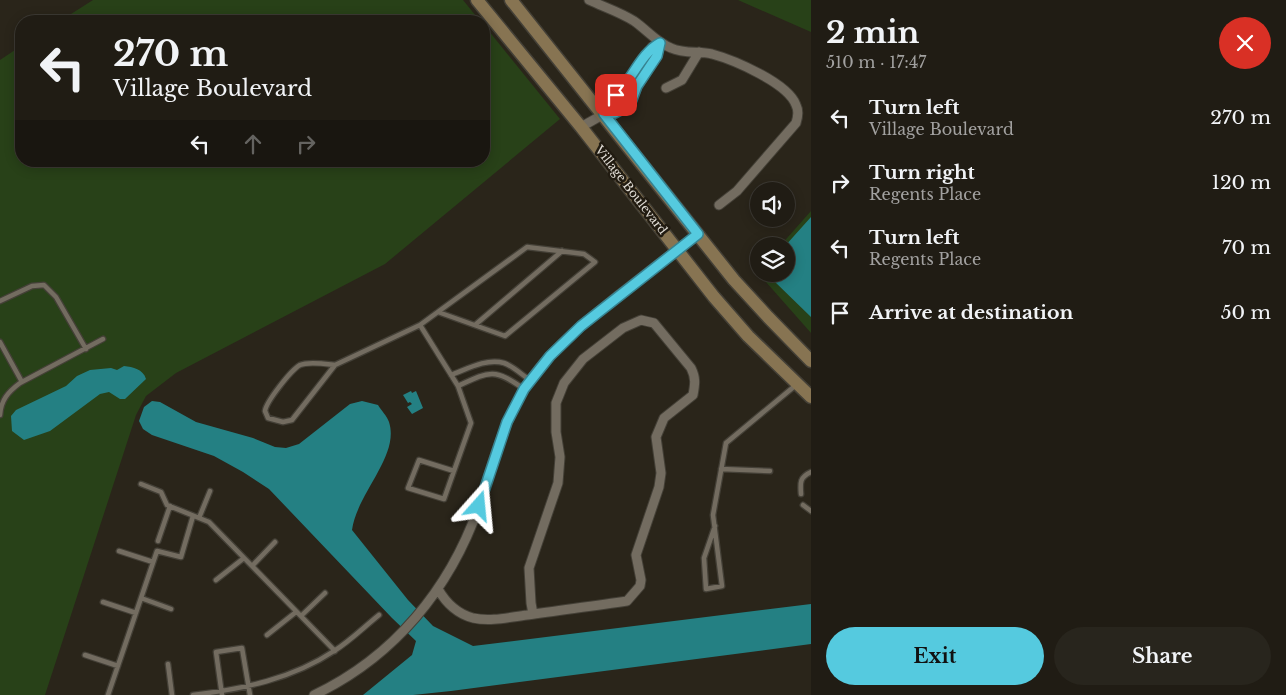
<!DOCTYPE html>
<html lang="en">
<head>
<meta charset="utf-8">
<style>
	body { margin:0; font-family:"Libre Baskerville",serif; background:#28251d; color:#f1f3f6; height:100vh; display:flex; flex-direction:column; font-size:19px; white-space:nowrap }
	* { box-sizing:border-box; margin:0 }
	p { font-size:16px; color:#a2a1a0 }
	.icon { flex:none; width:28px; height:28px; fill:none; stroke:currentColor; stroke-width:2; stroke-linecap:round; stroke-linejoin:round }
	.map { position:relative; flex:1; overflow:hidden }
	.side { display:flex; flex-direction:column; background:#201c14; width:475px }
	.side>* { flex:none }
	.guide { position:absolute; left:15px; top:15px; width:475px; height:152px; border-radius:20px; box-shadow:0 2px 12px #0003,0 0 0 1px #3d3a34; background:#201c14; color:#f1f3f6; overflow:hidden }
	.fabs { position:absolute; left:750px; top:182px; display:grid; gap:10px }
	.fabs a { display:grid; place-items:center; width:45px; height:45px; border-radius:50%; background:#201c14; box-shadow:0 2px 12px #0003,0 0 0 1px #3d3a34; font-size:25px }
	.pin { position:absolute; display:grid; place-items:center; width:42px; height:42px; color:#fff; margin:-21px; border-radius:10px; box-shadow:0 2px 8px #0006 }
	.me { position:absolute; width:55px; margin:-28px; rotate:18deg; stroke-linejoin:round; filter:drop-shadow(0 0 4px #0008) }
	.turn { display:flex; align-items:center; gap:18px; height:105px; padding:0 15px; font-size:22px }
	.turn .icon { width:65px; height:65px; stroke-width:2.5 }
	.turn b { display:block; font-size:35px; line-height:42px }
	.lanes { display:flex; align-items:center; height:48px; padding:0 15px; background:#0003; justify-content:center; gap:25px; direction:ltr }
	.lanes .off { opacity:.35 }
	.round { display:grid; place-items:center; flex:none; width:52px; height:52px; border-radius:26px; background:#28251d }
	.head { display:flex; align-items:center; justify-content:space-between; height:85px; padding:0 15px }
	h1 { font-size:30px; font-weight:700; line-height:38px }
	.cta { display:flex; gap:10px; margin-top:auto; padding:10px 15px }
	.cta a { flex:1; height:58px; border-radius:30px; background:#55cadf; color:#111; font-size:20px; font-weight:700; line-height:58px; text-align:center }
	.cta a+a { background:#28251d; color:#f1f3f6 }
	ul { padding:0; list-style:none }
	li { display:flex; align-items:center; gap:15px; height:65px; padding:0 15px }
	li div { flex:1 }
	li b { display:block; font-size:19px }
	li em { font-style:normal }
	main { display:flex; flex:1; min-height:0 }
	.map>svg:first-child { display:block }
	.green { fill:#284118 }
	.water { fill:#248083 }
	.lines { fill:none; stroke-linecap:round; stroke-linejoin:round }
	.lane-casing { stroke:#444037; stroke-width:7 }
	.street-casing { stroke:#444037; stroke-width:11 }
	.secondary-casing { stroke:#444037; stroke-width:15 }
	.lane { stroke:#736c60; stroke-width:4.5 }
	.street { stroke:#736c60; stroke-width:9 }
	.secondary { stroke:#877452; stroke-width:12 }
	.route-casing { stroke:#378391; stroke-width:12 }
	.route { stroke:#55cadf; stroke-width:9 }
	.labels { text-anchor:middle; stroke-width:5; stroke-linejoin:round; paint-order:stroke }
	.street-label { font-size:12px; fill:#e1ddd6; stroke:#211b11 }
</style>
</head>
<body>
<main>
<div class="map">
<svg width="811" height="695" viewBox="0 0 811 695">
	<rect width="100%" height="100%" fill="#2a251a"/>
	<!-- green -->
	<path class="green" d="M93 0H463L480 21H60Z
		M738 0H811V32Z
		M484 25 560 119 385 264 176 373 146 396 136 415 45 695H0V60L21 46V161H484Z
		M811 211V333L759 274H786V246H780Z"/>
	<!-- water -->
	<path class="water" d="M811 217V317L773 280 771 274H786V246H785Z
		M124 366C133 367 143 369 146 379L125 399H120L109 392 100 394 50 431 24 440 12 431 11 416 16 410 66 386 77 376 90 370 111 368 117 370Z
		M411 391 412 393 416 391 423 408 412 414 407 407 412 404 410 402 408 403 403 395Z
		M152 401 160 402 196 422 253 438 275 447 286 448 299 444 350 404 362 401 378 405C381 410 387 416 389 422 400 456 357 493 352 530L408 600 433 626 473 646 811 604V644L451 691 413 695H363L412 655 416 641 392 618 269 489 243 472 214 456 152 435 143 429 139 421 144 407Z"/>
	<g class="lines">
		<!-- lane casing -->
		<g class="lane-casing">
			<path id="lane" d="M0 301 32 286 44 285 56 297 86 349
				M420 325 527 247 584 254 595 262 505 336 438 312
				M475 325 562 251
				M0 342 22 382
				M335 365C326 364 309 361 300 365 291 370 266 402 265 411L268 418 283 422 292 420 335 365 420 325 458 386 471 423 444 499 408 488 419 460 454 471
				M451 375C467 369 486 358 504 363 513 366 522 375 530 380
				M458 386C490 371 494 368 524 389
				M0 415C1 400 8 392 20 383L103 339
				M721 469 770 471
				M141 484 161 492 167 505 209 522 335 651
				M801 494C800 482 800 477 811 472
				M803 505 811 511
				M199 518 210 491
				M715 526 704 558 706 589 722 586 713 515 726 443 796 385
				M158 541 170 506
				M119 551 153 562
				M252 566 275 542
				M216 580 244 558
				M141 598 171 609
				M103 602 136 613
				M301 616 325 593
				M267 635 296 612
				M85 655 118 666
				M168 664 172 695
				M108 695 157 551 181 557 193 516
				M193 695C243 689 292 679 334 651 350 641 364 627 379 615
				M222 695 216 652 242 648 250 695"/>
		</g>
		<!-- street casing -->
		<g class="street-casing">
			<path id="street" d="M589 0C604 7 620 12 634 21 647 30 656 42 671 48 684 54 699 51 712 54 734 60 788 83 796 105 799 111 798 117 796 123L737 191 719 205
				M666 88 682 80 699 52
				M604 114 608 103 625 87 652 47 660 43
				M581 127 604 114 615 113 630 105 637 87 657 56 660 43
				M438 589C446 603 458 614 473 618 491 622 510 617 527 615 561 610 594 606 627 601L640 586 641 580 636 555 659 487 661 473 656 437 664 418 693 395C695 384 696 378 691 368L654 323 641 320 623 328 583 359 564 383 556 403V432L560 457 558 483 529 568 531 603 533 614
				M314 695C394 657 450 589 479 506 492 466 502 426 524 390 548 350 585 323 620 294 646 274 672 253 699 234"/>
		</g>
		<!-- secondary casing -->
		<g class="secondary-casing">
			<path id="secondary" d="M477 0 581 127 714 297 748 336 811 397
				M511 0 734 280 768 317 811 361"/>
		</g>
		<!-- lane -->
		<use href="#lane" class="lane"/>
		<!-- street -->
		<use href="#street" class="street"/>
		<!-- secondary -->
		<use href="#secondary" class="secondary"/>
	</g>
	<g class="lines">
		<!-- route casing -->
		<g class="route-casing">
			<path id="route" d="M479 506 507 422 524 389 550 356 581 326 698 234 604 114 615 113 630 105 637 86 657 56 660 43C641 53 632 80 616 95"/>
		</g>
		<!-- route -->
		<use href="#route" class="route"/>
	</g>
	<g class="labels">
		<!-- street labels -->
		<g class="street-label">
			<text transform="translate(631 190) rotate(52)" y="4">Village Boulevard</text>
		</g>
	</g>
</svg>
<div class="fabs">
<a><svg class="icon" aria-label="sound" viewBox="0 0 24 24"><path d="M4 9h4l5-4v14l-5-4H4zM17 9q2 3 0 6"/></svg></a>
<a><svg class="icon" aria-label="layers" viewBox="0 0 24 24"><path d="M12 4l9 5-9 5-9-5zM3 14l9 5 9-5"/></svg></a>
</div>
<div class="pin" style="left:616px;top:95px;background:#d93025"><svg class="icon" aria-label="arrive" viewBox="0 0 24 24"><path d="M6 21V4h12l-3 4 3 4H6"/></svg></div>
<svg class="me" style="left:479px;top:506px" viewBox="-20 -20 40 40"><path d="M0-17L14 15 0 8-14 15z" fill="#55cadf" stroke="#fff" stroke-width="4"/></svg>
<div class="guide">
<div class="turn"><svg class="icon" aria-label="left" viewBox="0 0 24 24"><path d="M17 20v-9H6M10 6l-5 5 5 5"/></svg><div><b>270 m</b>Village Boulevard</div></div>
<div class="lanes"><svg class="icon" aria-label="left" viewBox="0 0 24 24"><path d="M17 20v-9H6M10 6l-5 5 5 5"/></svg><svg class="icon off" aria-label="ahead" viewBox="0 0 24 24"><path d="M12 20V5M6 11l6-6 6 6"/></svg><svg class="icon off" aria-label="right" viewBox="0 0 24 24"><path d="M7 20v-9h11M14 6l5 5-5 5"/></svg></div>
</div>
</div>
<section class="side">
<div class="head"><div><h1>2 min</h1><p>510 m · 17:47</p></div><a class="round" style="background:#d93025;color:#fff"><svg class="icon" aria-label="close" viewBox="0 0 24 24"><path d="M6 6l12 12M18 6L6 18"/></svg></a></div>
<ul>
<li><svg class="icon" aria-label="left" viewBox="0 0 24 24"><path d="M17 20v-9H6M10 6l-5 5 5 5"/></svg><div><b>Turn left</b><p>Village Boulevard</p></div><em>270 m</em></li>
<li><svg class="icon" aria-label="right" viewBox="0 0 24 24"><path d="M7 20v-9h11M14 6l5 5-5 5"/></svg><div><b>Turn right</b><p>Regents Place</p></div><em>120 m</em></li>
<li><svg class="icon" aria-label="left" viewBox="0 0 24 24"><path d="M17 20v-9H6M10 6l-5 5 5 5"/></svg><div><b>Turn left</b><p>Regents Place</p></div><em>70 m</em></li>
<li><svg class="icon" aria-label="arrive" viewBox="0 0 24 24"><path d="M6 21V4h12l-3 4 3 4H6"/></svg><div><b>Arrive at destination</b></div><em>50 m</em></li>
</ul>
<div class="cta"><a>Exit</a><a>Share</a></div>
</section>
</main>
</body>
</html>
